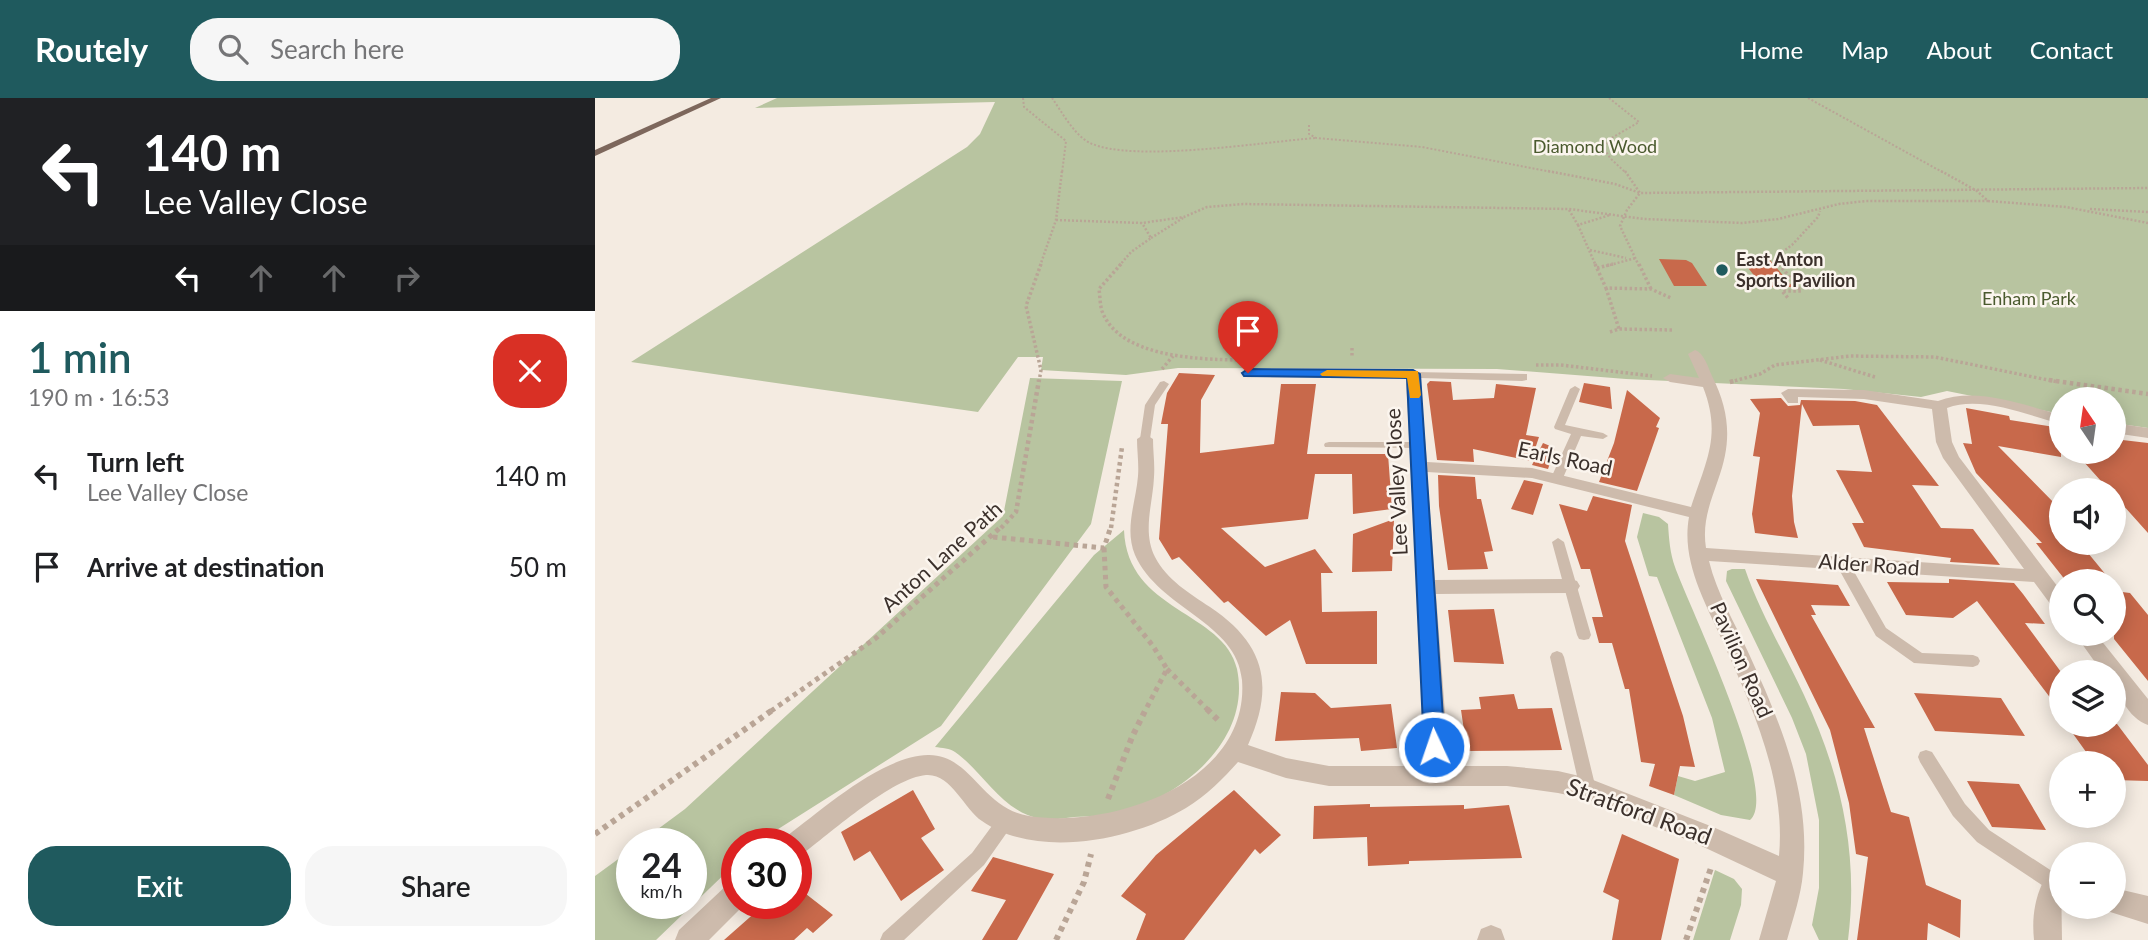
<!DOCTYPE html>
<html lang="en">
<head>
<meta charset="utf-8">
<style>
	body { margin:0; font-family:Lato,sans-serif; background:#f6f6f6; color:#202124; height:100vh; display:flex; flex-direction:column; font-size:26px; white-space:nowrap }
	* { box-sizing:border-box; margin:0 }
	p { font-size:23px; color:#757577 }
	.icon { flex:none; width:38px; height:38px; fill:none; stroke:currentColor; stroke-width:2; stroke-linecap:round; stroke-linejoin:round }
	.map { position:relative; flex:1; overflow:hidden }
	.side { display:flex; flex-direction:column; background:#fff; width:595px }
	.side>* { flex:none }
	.guide { background:#202124; color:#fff; overflow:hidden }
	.needle { width:46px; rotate:347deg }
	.fabs { position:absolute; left:1454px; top:289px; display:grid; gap:14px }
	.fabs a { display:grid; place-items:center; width:77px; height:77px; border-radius:50%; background:#fff; box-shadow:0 4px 18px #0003; font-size:35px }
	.speed { position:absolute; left:21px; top:730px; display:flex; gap:14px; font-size:35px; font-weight:700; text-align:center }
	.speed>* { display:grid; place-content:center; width:91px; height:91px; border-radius:50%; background:#fff; box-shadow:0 4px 18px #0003; line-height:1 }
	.speed small { font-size:18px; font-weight:400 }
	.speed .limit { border:10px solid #d22; background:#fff; color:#111 }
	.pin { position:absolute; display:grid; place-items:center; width:60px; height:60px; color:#fff; margin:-72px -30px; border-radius:50% 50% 50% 0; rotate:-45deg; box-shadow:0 0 7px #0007 }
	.pin .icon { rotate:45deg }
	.me { position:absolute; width:77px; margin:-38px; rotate:357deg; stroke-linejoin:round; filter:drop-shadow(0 0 5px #0008) }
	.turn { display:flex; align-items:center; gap:24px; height:147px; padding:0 28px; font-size:32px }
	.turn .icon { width:91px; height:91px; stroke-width:2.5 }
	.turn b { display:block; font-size:49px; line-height:60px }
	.lanes { display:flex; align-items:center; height:66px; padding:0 28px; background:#0003; justify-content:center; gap:35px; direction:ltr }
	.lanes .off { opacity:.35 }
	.round { display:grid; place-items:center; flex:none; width:74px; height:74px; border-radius:28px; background:#f6f6f6 }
	.head { display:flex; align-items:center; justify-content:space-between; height:119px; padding:0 28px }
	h1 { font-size:42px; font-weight:600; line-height:52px; color:#1f5a5e }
	.button { display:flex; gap:14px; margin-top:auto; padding:14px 28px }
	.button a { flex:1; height:80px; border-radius:28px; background:#1f5a5e; color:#fff; font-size:28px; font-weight:600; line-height:80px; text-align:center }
	.button a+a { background:#f6f6f6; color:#202124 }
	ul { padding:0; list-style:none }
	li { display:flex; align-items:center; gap:21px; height:91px; padding:0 28px }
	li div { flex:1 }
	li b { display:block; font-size:26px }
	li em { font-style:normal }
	header { display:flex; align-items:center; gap:42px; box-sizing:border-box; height:98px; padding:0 35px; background:#1f5a5e; color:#fff }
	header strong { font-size:33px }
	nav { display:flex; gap:38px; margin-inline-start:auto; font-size:24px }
	.search { width:490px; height:63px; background:#f6f6f6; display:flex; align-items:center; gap:18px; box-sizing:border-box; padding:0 24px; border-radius:28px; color:#757577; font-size:26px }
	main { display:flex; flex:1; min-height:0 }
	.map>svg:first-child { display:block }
	.green { fill:#b8c4a0 }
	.building { fill:#c8694b }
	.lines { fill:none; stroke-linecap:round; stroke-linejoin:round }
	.path-far5 { stroke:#b9a596; stroke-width:2; stroke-dasharray:2 2; stroke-linecap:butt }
	.path-far4 { stroke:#b9a596; stroke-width:2.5; stroke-dasharray:2 2; stroke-linecap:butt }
	.path-far3 { stroke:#b9a596; stroke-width:3.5; stroke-dasharray:2.5 2.5; stroke-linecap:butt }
	.path-far2 { stroke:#b9a596; stroke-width:4.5; stroke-dasharray:3.5 3.5; stroke-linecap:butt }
	.path-far1 { stroke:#b9a596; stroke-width:5; stroke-dasharray:4.5 4.5; stroke-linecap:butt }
	.path { stroke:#b9a596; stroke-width:6; stroke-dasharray:5 5; stroke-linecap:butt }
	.service { fill:#cdbbac; fill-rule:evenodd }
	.minor { fill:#cdbbac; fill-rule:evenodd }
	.primary { fill:#7d675c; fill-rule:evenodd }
	.route { fill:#1a73e8; stroke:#114b97; stroke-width:2 }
	.slow { fill:#f59e0b }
	.poi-dot { fill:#1f5a5e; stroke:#fbf5ee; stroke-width:2.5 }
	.labels { text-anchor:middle; stroke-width:5; stroke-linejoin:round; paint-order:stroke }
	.far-park-label { font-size:18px; fill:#4a5a2e; stroke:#fbf5ee }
	.far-poi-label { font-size:18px; font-weight:bold; fill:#3b302b; stroke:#fbf5ee; text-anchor:start }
	.street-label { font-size:21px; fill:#3b302b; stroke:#fbf5ee }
	.near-street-label { font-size:24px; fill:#3b302b; stroke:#fbf5ee }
</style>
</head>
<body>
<header>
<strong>Routely</strong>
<div class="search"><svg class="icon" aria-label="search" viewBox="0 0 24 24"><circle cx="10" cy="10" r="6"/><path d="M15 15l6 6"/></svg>Search here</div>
<nav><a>Home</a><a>Map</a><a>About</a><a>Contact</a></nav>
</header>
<main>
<section class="side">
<div class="guide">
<div class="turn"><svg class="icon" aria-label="left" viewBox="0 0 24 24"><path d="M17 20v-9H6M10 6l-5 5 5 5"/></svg><div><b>140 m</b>Lee Valley Close</div></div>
<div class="lanes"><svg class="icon" aria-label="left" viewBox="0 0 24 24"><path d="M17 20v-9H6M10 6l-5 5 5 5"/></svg><svg class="icon off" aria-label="ahead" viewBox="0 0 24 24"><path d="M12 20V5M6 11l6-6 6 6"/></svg><svg class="icon off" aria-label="ahead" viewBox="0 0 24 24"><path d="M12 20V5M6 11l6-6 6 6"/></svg><svg class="icon off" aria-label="right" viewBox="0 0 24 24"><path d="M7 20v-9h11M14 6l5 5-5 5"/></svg></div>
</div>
<div class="head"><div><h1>1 min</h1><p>190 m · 16:53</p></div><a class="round" style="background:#d93025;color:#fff"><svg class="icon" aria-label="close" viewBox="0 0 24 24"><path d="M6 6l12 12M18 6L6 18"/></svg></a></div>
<ul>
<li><svg class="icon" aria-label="left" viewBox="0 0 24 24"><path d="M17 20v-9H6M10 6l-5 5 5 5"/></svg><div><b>Turn left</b><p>Lee Valley Close</p></div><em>140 m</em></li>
<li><svg class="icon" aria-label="arrive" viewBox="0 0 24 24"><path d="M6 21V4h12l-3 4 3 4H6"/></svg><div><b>Arrive at destination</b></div><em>50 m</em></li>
</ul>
<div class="button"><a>Exit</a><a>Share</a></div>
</section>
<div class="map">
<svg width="1553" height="842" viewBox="0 0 1553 842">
	<rect width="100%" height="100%" fill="#f4ebe1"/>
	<!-- green -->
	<path class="green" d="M182 0H1553V330L1519 325V301H1466V316L1352 293 1326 299 1249 291 1031 281 902 271 583 270 531 277 446 272 448 259H423L383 314 36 264 372 49 385 36 400 4 160 10Z
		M435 280 527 283 496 426 346 628 161 745 142 746V764L61 842H0V778L37 751V805H96V746L44 745 90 711 408 418Z
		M1048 415 1064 419 1073 426C1074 441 1075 455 1080 469 1093 506 1186 697 1155 722L1126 717 1079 697 1083 678 1100 683 1130 674 1117 620 1062 479 1054 478 1042 439Z
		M529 432C532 514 629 513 642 571 657 643 585 700 522 716 508 719 493 718 479 719 469 720 457 723 447 721 407 715 390 675 360 654 355 650 347 650 340 649L499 457Z
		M1137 471H1150C1165 515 1190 556 1209 597 1246 676 1264 756 1253 842H1224L1217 827 1224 790V722L1211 656 1197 620 1131 483 1132 473Z
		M1120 772 1139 781 1147 791 1146 807 1135 842H1098Z"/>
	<!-- building -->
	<path class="building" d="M1064 161 1091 162 1097 165 1112 188H1079Z
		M1147 162H1175L1198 189H1168Z
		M584 275 620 277 606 302 605 355 679 346 686 286H721L712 356H793L797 411 758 416 757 376H720L713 421 626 430 670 469 720 451 738 475H726L727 514 782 513V566H711L695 522 671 538 633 503 629 505 584 459 577 462 564 441 573 326H566L572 295Z
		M835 283 856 284 858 302 899 300 901 286 941 290 931 337 944 339 936 363 878 351 879 364 842 362 832 286Z
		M989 285 1015 289 1017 311 984 304Z
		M1032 292 1065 320 1061 329 1064 330 1042 393 1004 384 1019 345Z
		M1186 300 1193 308 1205 307 1206 302 1260 303 1282 307 1344 388 1317 387 1346 430 1378 431 1405 467 1355 464 1356 460 1269 449 1257 425H1269L1241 372 1277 374 1264 327 1218 328 1207 306 1197 398 1199 424 1203 440 1160 435 1157 416 1165 359 1158 358 1165 315 1155 301Z
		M1371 310 1414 318 1415 322 1466 330V359L1403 348 1466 412V444H1484L1516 483H1471L1441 445H1447L1381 375 1368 345 1377 346Z
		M1519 341 1553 345V435L1519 397V392H1514L1480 354H1519Z
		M948 345 960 350 953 371 937 367Z
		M843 377 880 379 882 401H886L898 453 889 454 893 471 853 472 844 408Z
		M929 382 948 386 938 417 916 411Z
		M998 398 1037 407 1030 443 1088 618 1100 669 1085 668 1079 697 1054 688 1060 666 1046 664 1034 591H1030L1017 545H1004L997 519H1008L995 471H986L964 406 992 413Z
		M799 421 797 473 757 474 758 436Z
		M1161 481 1243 487 1255 508 1216 507 1221 517H1216L1280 630H1269L1296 714 1314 719 1331 787 1366 802 1365 840 1333 825 1332 842H1262L1273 759 1261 756 1254 705 1235 632Z
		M1354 481 1419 485 1428 496 1450 526 1430 525 1466 574V614L1382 503 1358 520 1311 517 1292 484 1354 485Z
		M1519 493 1535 495 1553 517V583L1519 541Z
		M899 511 909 566 859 564 853 512Z
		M686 594 720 595 736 610 796 606 802 650 766 653 764 640 680 643Z
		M1319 595 1406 600 1430 638 1340 633Z
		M919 596 923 611 957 610 967 652 872 653 866 612 886 611 884 599Z
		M1471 626H1522L1553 667V683L1519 682V665H1499Z
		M1372 683 1424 686 1451 732 1397 729Z
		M318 692 340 731 326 740 349 772 306 803 275 753 259 763 246 734Z
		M639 692 686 737 665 756 660 751 589 842H541L551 816 526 798 561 757Z
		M775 706V709L869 707V711L914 707 927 760 814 763V766L773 768 772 739 718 741 719 708Z
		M1027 736 1084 761 1066 842H1017L1024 802 1008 794Z
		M398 759 459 776 422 842H387L411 802 376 793Z
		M211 796 238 817 218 835 212 830 199 842H129L171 805H182L192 813Z"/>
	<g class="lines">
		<!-- path-far5 -->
		<path class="path-far5" d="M428 0 429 9 471 43 467 75
			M457 0C467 14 479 37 495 45 537 65 669 44 720 40
			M1014 0 1044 24 1015 41 1009 50 1015 60 1031 75
			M1213 0 1349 75
			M1550 0 1553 1
			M714 27V36L721 40 827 49 962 75"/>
		<!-- path-far4 -->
		<path class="path-far4" d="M953 73 1020 86 1045 95 1553 90
			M1030 73 1045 95
			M1346 73 1382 93 1393 103 1471 109 1553 125
			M1495 111 1553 114
			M974 112 983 127 1015 117
			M461 122 547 125 589 119 612 109 648 106 974 111 1049 121 1147 125 1183 121 1244 106 1271 103H1393
			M983 127 1001 168
			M556 140 588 120
			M995 152 1031 160
			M445 168 461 122 467 73
			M524 168 536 154 556 140 547 125
			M1011 168 1041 160
			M1044 168 1025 128 1032 112 1045 95
			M1185 168 1179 160 1197 147 1223 119 1225 113"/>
		<!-- path-far3 -->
		<path class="path-far3" d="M526 166 504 191C505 198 505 207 507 213 524 259 601 261 641 262
			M1000 166 1011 190 1056 191 1076 200
			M1044 166 1056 191
			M1184 166 1206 193H1187L1193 200
			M1002 170 1018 166
			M1011 190 1024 231
			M1015 234 1024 231 1078 232
			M757 250V260
			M1225 262 1280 279
			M941 267H966L1057 278
			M567 271 578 258
			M444 284 446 272 431 208 446 166
			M1135 284 1165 276 1180 267 1255 258 1340 259 1463 284"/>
		<!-- path-far2 -->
		<path class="path-far2" d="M1454 282 1553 296
			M1135 284 1142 282
			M406 430 421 414 444 282
			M516 430 527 349"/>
		<!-- path-far1 -->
		<path class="path-far1" d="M398 439 509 450 516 428
			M509 450 511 489 558 548 572 571 550 613
			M572 571 614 613
			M176 613 281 540 407 428"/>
		<!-- path -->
		<path class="path" d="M612 611 626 625
			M513 701 537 639 551 611
			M0 736 179 611
			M461 842 489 784 496 756
			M1091 842 1117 767"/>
		<!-- service -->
		<path class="service" d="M569 283 574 286 560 307 555 341 550 344 546 343 545 341 550 307 565 284Z
			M980 288 985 291 970 327 1008 335 1013 338 1008 341 986 338 968 380 962 383 956 380 976 336 960 331 959 329 975 291Z
			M734 344H823L828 347 823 350 730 349 729 347 730 345Z
			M963 440 969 444 996 537 994 541 989 542 984 541 982 537 957 444Z
			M1248 462 1253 463 1291 530 1327 555 1378 557 1383 559 1385 563 1383 567 1378 569 1319 565 1281 538 1241 466Z
			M962 553 967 555 969 559 1001 691 999 696 993 698 987 696 985 691 955 559 957 555Z
			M1331 652 1337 654 1370 706 1394 732 1466 779V798L1459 795 1382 744 1358 718 1325 664 1323 659 1325 654Z
			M411 715 417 717 420 723 389 767 309 842H285L288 835 377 755 405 717Z"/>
		<!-- minor -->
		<path class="minor" d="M1100 252C1109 255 1113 269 1117 278 1135 314 1137 344 1123 382 1115 405 1107 425 1111 450L1429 471 1348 360 1341 344 1337 311 1269 301 1203 299V305H1193L1186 295 1193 291 1269 292 1343 303C1382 288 1428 307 1466 317V326C1432 317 1386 297 1352 310L1357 344 1364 359 1466 493V513L1459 511 1439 484 1114 463C1122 496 1140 525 1154 556 1186 626 1216 696 1208 775 1206 798 1198 820 1192 842H1164L1181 783 1100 745 991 701 963 695 912 688H734L691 680 643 664C628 681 612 697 591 710 538 742 442 762 387 723 369 711 356 675 331 677 297 680 238 733 210 754L201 758V746H188L192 738C228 711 287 658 333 657 376 656 387 711 434 718 516 731 655 685 647 582 642 524 564 511 540 457 529 431 541 404 543 378 544 366 542 353 542 341L550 336 558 341C558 354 560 366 559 379 558 405 547 433 560 459 572 482 594 495 615 509 670 546 680 587 653 647L691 660 734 668H831L811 280 653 279 646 275 653 271 932 276V282L927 283 825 280 832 364 937 370 1096 409C1111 363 1127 337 1108 289L1075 284 1068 280 1075 276 1104 280 1093 256ZM832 374 937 380 1094 419C1086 463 1110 504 1127 542 1157 609 1191 682 1184 758L1118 729 993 680 963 673 912 668H854L841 496 975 495 982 493 985 488 982 483 975 481 840 482Z
			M1519 325 1553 330V340L1519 335Z
			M1480 536H1501L1553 601V627C1534 621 1519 593 1519 574H1507Z
			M1466 778 1467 842H1439C1437 822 1439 804 1447 786Z
			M142 782V805H151L114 842H80L84 832 133 786Z
			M1519 790 1553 798V826L1509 812 1508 808H1519Z
			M896 827 906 831 910 842H882L886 831Z"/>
		<!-- primary -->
		<path class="primary" d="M116 0H126L0 58V52Z"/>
	</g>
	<!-- route -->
	<path class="route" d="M653 271 818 272 825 276 850 649 847 656 839 658 832 656 829 649 812 280 649 278 647 275Z"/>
	<!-- slow -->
	<path class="slow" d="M732 272 823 273 826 297 824 300H815L812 280 727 278 725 276Z"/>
	<!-- markers -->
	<circle class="poi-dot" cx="1127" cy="172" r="7"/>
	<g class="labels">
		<!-- far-park labels -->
		<g class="far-park-label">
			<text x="1000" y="55">Diamond Wood</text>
			<text x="1434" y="207">Enham Park</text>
		</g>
		<!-- far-poi labels -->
		<g class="far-poi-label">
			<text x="1141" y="168">East Anton<tspan x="1141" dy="21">Sports Pavilion</tspan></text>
		</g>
		<!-- street labels -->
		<g class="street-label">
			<text transform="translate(970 361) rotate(12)" y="7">Earls Road</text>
			<text transform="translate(802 384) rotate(-93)" y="7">Lee Valley Close</text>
			<text transform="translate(347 459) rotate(-42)" y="7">Anton Lane Path</text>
			<text transform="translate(1274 467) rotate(4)" y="7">Alder Road</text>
			<text transform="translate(1146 562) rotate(66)" y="7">Pavilion Road</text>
		</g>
		<!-- near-street labels -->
		<g class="near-street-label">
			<text transform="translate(1044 714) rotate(20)" y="8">Stratford Road</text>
		</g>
	</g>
</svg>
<div class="fabs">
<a><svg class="needle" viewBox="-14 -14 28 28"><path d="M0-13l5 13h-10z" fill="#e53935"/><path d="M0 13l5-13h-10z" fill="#757577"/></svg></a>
<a><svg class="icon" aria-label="sound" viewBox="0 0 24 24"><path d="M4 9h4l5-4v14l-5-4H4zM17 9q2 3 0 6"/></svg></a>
<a><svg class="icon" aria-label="search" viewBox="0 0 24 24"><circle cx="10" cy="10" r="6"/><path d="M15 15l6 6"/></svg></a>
<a><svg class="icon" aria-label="layers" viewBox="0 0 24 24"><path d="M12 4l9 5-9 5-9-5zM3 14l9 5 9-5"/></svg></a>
<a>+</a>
<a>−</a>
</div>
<div class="speed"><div>24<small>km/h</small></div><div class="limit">30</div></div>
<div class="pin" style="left:653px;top:275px;background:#d93025"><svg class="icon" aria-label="arrive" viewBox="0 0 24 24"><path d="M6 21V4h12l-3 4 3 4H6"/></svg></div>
<svg class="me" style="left:839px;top:649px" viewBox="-20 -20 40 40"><circle r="17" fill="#1a73e8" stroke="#fff" stroke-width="3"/><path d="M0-11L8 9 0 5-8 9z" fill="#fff"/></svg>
</div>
</main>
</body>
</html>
